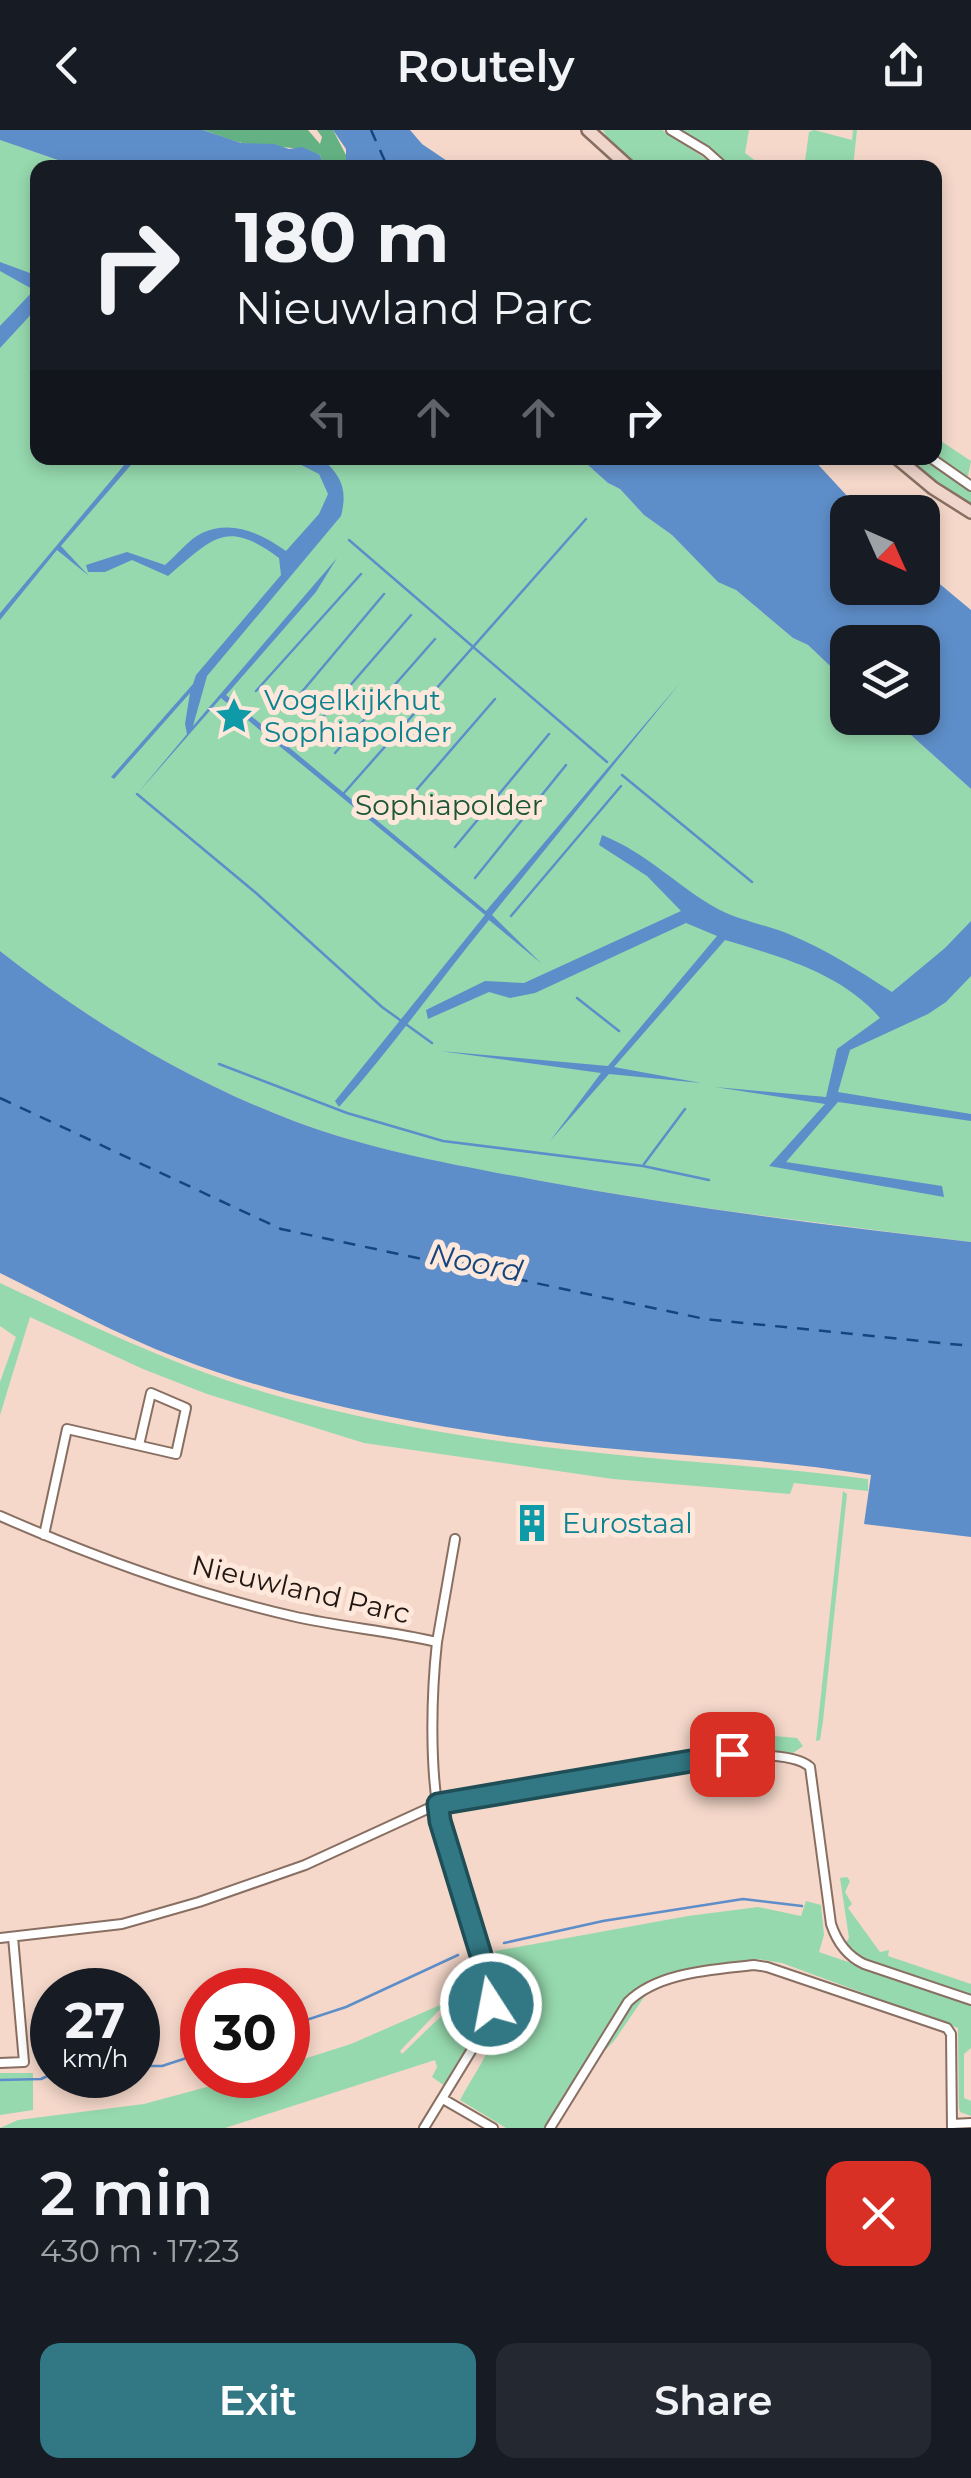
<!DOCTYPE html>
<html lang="en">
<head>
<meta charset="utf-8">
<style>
	body { margin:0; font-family:Montserrat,sans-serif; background:#242831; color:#f1f3f6; height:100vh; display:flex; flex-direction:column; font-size:38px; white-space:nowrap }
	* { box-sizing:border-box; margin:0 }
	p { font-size:32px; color:#9ea1a6 }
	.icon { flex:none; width:55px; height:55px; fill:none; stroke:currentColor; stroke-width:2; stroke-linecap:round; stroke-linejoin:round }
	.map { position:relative; height:1998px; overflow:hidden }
	.panel { display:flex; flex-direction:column; background:#171b24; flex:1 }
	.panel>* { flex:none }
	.top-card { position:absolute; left:30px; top:30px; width:912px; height:305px; border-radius:20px; box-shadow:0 5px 15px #0003; background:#171b24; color:#f1f3f6; overflow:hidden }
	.needle { width:65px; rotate:135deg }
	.tools { position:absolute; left:830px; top:365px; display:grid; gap:20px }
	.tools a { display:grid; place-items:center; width:110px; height:110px; border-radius:20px; background:#171b24; box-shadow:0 5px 15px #0003; font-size:50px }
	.speed { position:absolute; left:30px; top:1838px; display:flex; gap:20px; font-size:50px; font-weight:700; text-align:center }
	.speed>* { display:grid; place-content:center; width:130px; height:130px; border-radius:50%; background:#171b24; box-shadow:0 5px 15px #0003; line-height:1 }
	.speed small { font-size:25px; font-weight:400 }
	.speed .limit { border:15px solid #d22; background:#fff; color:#111 }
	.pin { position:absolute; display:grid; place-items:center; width:85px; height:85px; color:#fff; margin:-42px; border-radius:20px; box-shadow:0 5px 15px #0006 }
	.me { position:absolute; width:110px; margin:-55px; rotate:349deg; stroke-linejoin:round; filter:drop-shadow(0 0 8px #0008) }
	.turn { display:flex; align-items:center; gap:35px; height:210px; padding:0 40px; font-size:45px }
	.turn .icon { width:130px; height:130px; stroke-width:2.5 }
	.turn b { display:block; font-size:70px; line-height:85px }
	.lanes { display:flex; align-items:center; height:95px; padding:0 40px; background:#0003; justify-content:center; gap:50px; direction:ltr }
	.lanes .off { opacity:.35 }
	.round { display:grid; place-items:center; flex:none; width:105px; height:105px; border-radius:20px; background:#242831 }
	.headline { display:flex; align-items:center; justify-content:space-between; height:170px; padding:0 40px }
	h1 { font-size:60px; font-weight:600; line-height:75px }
	.primary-button { display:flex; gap:20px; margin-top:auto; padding:20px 40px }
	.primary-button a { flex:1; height:115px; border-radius:20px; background:#327884; color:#fff; font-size:40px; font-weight:600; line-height:115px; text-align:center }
	.primary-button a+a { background:#242831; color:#f1f3f6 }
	header { display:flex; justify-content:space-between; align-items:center; height:130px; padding:0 40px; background:#171b24; font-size:45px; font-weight:600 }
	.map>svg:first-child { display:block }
	.green { fill:#96d9ae }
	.forest { fill:#64b283 }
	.water { fill:#5e8ec9 }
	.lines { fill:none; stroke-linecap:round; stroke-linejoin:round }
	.stream { stroke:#5e8ec9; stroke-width:2.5 }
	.ferry { stroke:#14467d; stroke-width:2.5; stroke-dasharray:12 10; stroke-linecap:butt }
	.minor-casing { stroke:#886f62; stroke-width:12 }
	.secondary-casing { stroke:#886f62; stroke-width:16 }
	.minor { stroke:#fff; stroke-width:8 }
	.secondary { stroke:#efd5cc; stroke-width:11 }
	.route-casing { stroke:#204e56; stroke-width:25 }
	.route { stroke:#327884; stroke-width:18 }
	.labels { text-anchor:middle; stroke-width:10; stroke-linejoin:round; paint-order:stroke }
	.culture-label { font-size:28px; fill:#0d838f; stroke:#fee7db; text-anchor:start }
	.park-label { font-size:28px; fill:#1b5636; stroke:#fee7db }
	.street-label { font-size:28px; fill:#201611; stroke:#fee7db }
	.water-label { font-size:30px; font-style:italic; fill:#14467d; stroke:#fee7db }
</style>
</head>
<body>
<header><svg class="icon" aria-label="back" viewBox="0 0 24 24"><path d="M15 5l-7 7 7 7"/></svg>Routely<svg class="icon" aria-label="share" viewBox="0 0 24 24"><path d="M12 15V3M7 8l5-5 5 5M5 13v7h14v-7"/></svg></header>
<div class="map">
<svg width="971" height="1998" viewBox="0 0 971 1998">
	<rect width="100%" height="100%" fill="#f5d8ca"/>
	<!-- green -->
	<path class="green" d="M603 0H662L718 37H638L609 11Z
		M680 0H749L745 23 764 37H730Z
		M814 0 852 10 853 0H857L853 37 804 38 809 2Z
		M0 10 78 37 38 38V328H580L608 353 620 359 644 385 672 405 710 443 736 460 793 508 808 515 847 552 848 588H892L971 659V1112C826 1094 680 1077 536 1050 455 1036 371 1020 294 991 188 951 89 891 0 821Z
		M935 307 971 331 968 346 959 344 935 326Z
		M903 328H926L971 360V377L933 353Z
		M0 1153C88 1194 174 1236 267 1263 369 1292 475 1310 581 1321 676 1332 773 1336 868 1349V1361L794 1353 790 1364 613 1349 364 1313 207 1264 143 1239 30 1187 0 1285V1252L16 1207 0 1196Z
		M843 1361 847 1364 823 1591 820 1610 816 1611Z
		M750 1604 797 1608 803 1616 793 1623 750 1620 741 1613 744 1606Z
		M847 1747 850 1751 845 1762 852 1774 848 1778 880 1822 889 1820 888 1826 971 1854V1866L863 1829 845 1814 849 1808 840 1748Z
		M806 1771 821 1775 824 1805 819 1822 971 1874V1918L964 1924V1968L971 1971V1986L960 1982 959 1977 958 1898 782 1833 758 1829 707 1837 649 1860 614 1911 565 1962 544 1998H506L460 1970C493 1911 515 1890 495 1821L688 1786 758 1777 801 1786Z
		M482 1853C486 1894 464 1922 445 1956L432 1947 437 1937 435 1930 225 1998H0L18 1990 144 1974 251 1945H288V1934L351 1914 447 1872 400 1921 402 1924 469 1859Z
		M0 1943H33V1980L0 1985Z"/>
	<!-- forest -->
	<path class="forest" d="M203 0H308L320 14 322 7 317 0H333L348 29 346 37H324L320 25C294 14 270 19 242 13 229 10 216 4 203 0Z"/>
	<!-- water -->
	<path class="water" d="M0 0H203L241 13 274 14 289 19 302 17 320 25 324 37H78L0 10Z
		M333 0H410L422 14 456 37H346V19Z
		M0 132 38 146 37 178 0 218V196L34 160 0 141Z
		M130 328H137L61 416 89 446 57 420 0 490V483Z
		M288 328H321C341 345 348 359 341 386L207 546 193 596 337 428 316 462 226 565 486 781 680 553 492 785 542 834 489 790C438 852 392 918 339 977L335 971 485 785 221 568 137 664 187 604 185 594 190 563 114 649 111 647 193 554 196 545 281 445 279 428C225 388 213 409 168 446L132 430 105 442H88L86 435 127 422 165 435C176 426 189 409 202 403 233 389 262 404 286 421L319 384 328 364 319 344Z
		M580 328H812L862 382H848V458H922L923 440 971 480V659L892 588H922V512H848L847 552 808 515 793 508 736 460 718 452 672 405 644 385 620 359 608 353Z
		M602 705C649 724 675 755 718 779 741 791 767 795 791 805 827 820 859 841 892 862L945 818 971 791V846L946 872 928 884 850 920 838 962 971 984V991L838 972 786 1032 942 1056 944 1067 769 1036 825 974 715 957 826 967 837 919 880 888C841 843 781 827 725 810L614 937 701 953 609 944 550 1011 601 943 440 921 608 936 717 806 686 793 535 863 510 868 489 862 428 889 426 880 485 851 524 853 681 781 647 746 599 715Z
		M0 821C89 891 188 951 294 991 371 1020 455 1035 536 1050 680 1077 826 1095 971 1112V1407L864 1394 871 1345C761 1327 650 1325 540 1311 419 1295 292 1272 178 1228 117 1205 59 1172 0 1143Z"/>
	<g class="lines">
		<!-- stream -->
		<path class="stream" d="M349 410 607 632
			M256 561 361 444
			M285 582 384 464
			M309 603 411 485
			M335 623 435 509
			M622 645 752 752
			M344 663 586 389
			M137 664 256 763 382 877 432 913
			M393 687 495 569
			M455 717 549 604
			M475 748 566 635
			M511 786 621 656
			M577 868 619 901
			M219 934 347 983 443 1011 643 1036 709 1050
			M644 1034 685 979
			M504 1813 603 1791 743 1769 802 1776
			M288 1896 346 1877 458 1825
			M138 1936H162L202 1923
			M0 1950 41 1949 52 1944"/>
		<!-- ferry -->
		<path class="ferry" d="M371 0 388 38
			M0 968 281 1099 705 1189 971 1216"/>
		<!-- minor casing -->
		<g class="minor-casing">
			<path id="minor" d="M671 0 706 21 725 38
				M931 328 971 356
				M0 1386C94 1427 192 1463 292 1486 340 1497 389 1501 437 1512 431 1567 430 1635 439 1689 450 1750 511 1845 482 1903L424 1998
				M44 1405 67 1299 176 1324 186 1278 151 1263 139 1315
				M437 1512 455 1409
				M0 1808 122 1794 199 1772 305 1735 438 1674 466 1668C525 1658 772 1601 810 1637L831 1794C837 1812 847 1826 864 1834L971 1870
				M0 1933 24 1932 13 1807
				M443 1969 493 1998
				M952 1994 971 1993
				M550 1998 628 1872C658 1842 712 1840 754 1835L767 1837 947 1898 951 1904 952 1998"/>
		</g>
		<!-- secondary casing -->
		<g class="secondary-casing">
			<path id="secondary" d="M588 0 630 38
				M897 328 933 358 971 382"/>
		</g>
		<!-- minor -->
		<use href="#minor" class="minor"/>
		<!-- secondary -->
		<use href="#secondary" class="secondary"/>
	</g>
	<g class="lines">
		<!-- route casing -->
		<g class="route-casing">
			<path id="route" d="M491 1874 488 1848 440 1691 438 1674 732 1624"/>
		</g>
		<!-- route -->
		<use href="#route" class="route"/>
	</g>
	<!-- icons -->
	<defs>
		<g id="sight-bare" transform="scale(3)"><path d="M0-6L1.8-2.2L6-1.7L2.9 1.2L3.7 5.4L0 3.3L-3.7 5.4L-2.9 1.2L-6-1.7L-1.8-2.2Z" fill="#0f9aa8" stroke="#fee7db" stroke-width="2.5" paint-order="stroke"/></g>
		<g id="building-bare" transform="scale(3)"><path d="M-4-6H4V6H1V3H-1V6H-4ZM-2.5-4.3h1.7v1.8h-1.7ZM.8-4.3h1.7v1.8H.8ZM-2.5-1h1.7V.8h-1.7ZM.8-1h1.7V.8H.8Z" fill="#0f9aa8" stroke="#fee7db" stroke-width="2.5" paint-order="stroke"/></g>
	</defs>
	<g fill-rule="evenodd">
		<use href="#sight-bare" x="234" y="586"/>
		<use href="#building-bare" x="532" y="1393"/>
	</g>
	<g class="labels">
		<!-- culture labels -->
		<g class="culture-label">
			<text x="264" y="580">Vogelkijkhut<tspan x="264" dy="32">Sophiapolder</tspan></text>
			<text x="562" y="1403">Eurostaal</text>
		</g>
		<!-- park labels -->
		<g class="park-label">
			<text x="449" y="685">Sophiapolder</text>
		</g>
		<!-- street labels -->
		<g class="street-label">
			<text transform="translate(301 1459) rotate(13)" y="10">Nieuwland Parc</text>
		</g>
		<!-- water labels -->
		<g class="water-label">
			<text transform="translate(476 1133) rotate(11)" y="10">Noord</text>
		</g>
	</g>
</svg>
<div class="tools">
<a><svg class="needle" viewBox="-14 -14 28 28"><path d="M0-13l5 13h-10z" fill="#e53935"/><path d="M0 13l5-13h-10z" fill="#9ea1a6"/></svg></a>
<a><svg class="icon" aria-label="layers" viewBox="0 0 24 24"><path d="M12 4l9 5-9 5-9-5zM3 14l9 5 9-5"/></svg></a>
</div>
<div class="speed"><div>27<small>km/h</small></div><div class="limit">30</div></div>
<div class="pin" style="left:732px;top:1624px;background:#d93025"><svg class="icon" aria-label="arrive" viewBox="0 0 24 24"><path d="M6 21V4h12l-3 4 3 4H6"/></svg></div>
<svg class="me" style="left:491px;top:1874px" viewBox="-20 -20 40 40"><circle r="17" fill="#327884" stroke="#fff" stroke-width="3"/><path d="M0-11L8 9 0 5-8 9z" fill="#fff"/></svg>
<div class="top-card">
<div class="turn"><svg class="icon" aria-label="right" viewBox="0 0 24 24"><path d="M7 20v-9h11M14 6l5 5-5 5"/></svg><div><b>180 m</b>Nieuwland Parc</div></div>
<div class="lanes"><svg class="icon off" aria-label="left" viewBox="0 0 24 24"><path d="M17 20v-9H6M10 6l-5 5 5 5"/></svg><svg class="icon off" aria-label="ahead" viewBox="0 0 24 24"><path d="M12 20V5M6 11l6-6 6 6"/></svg><svg class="icon off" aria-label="ahead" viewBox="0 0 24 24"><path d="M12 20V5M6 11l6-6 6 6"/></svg><svg class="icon" aria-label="right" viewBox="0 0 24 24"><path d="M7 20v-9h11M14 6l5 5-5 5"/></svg></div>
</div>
</div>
<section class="panel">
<div class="headline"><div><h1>2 min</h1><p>430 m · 17:23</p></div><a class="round" style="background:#d93025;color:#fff"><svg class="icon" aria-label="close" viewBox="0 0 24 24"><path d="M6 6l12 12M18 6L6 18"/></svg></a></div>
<div class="primary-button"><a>Exit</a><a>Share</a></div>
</section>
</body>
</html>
